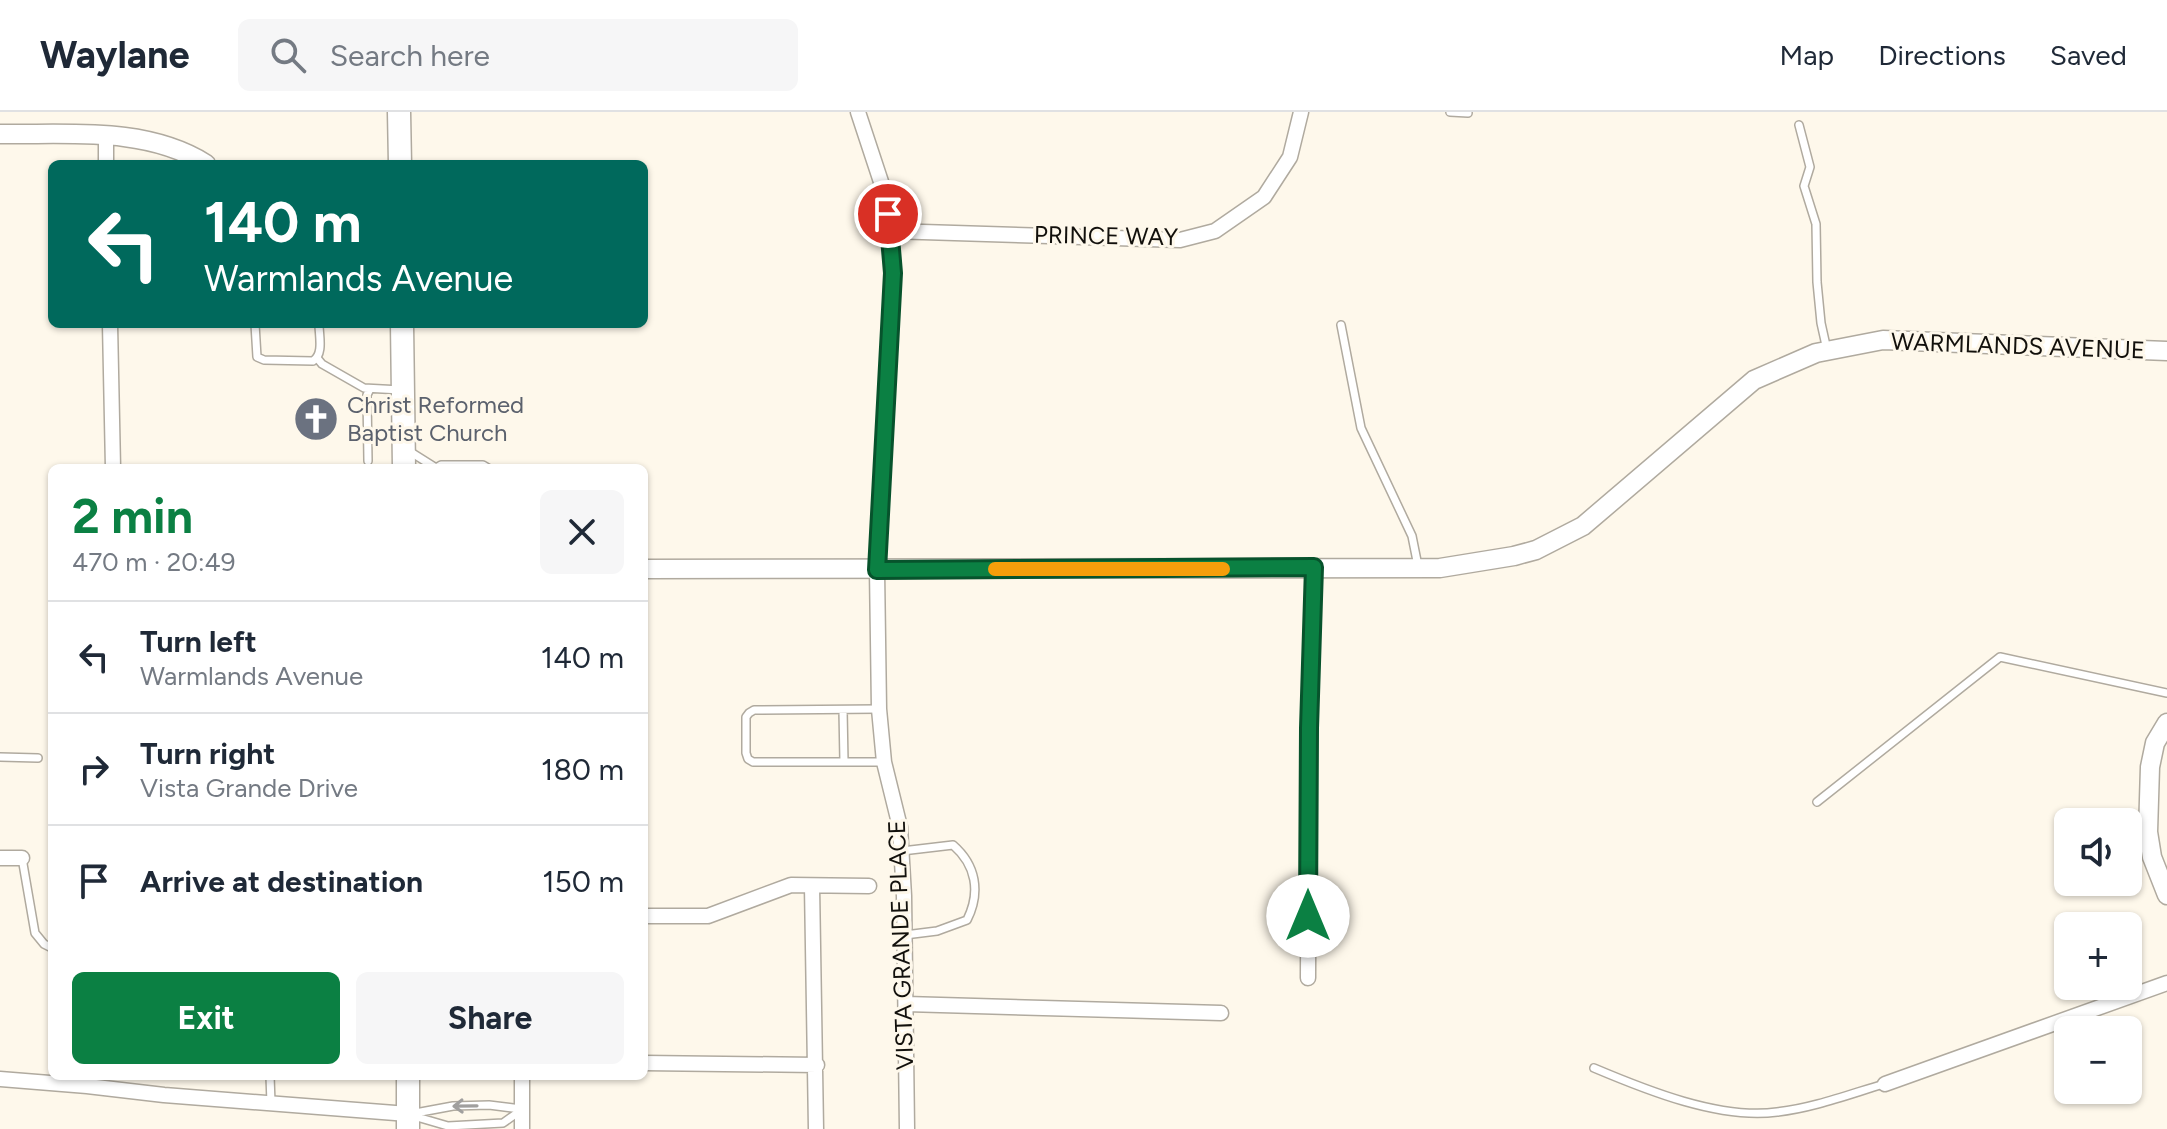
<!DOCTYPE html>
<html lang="en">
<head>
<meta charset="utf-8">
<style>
	body { margin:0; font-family:Figtree,sans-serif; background:#f6f6f7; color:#1f2937; height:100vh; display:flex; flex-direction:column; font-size:30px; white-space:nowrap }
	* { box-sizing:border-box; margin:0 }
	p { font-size:26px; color:#747a83 }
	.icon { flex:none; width:44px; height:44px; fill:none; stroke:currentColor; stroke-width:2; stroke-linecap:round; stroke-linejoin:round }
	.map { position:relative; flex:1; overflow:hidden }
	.side { position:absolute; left:48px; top:352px; width:600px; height:616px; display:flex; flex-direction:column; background:#fff; border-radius:12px; box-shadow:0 2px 6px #0004 }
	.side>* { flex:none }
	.guide { position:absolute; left:48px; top:48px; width:600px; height:168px; border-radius:12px; box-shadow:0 2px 6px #0004; background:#00695c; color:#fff; overflow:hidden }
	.tools { position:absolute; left:2054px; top:696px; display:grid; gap:16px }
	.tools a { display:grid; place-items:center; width:88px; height:88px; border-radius:12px; background:#fff; box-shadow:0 2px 6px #0004; font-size:40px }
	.pin { position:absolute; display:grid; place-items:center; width:68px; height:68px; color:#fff; margin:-34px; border:4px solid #fff; border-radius:50%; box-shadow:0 2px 8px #0007 }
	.me { position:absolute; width:88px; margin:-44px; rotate:0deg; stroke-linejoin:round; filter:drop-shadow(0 0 6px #0008) }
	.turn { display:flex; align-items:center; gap:28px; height:168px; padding:0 24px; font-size:36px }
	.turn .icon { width:104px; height:104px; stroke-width:2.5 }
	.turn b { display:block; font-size:56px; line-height:68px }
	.round { display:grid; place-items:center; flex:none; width:84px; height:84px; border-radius:12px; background:#f6f6f7 }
	.summary { display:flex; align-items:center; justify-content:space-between; height:136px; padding:0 24px }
	h1 { font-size:48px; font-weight:700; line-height:60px; color:#0b8043 }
	.button { display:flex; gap:16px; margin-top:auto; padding:16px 24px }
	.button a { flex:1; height:92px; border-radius:12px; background:#0b8043; color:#fff; font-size:32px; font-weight:700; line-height:92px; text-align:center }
	.button a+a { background:#f6f6f7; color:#1f2937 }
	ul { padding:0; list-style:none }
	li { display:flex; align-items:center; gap:24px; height:112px; padding:0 24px; border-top:2px solid #e0e1e3 }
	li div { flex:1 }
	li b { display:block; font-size:30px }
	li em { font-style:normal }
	header { display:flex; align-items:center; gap:48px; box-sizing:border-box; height:112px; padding:0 40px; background:#fff; border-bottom:2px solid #e0e1e3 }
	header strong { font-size:38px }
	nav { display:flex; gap:44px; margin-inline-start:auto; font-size:28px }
	.search { width:560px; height:72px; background:#f6f6f7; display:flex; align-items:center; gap:20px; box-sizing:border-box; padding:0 28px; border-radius:12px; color:#747a83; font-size:30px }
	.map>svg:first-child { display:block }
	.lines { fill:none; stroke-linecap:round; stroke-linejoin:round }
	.service-casing { stroke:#b0aa9f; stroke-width:10 }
	.minor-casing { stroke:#b0aa9f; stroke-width:17 }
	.tertiary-casing { stroke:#b0aa9f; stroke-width:21 }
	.primary-casing { stroke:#b0aa9f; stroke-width:25 }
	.service { stroke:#fff; stroke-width:7 }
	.minor { stroke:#fff; stroke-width:14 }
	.tertiary { stroke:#fff; stroke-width:18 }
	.primary { stroke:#fff; stroke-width:22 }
	.oneway { stroke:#a09f9e }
	.route-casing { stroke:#07532c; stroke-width:20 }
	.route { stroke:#0b8043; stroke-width:14 }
	.slow { stroke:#f59e0b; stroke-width:14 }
	.labels { text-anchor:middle; stroke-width:6; stroke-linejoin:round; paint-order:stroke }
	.street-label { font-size:24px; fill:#12100c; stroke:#fef8eb }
	.worship-label { font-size:24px; fill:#5b616d; stroke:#fef8eb; text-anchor:start }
</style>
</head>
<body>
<header>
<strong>Waylane</strong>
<div class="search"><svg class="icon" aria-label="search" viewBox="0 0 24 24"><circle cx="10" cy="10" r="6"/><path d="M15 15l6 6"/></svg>Search here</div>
<nav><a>Map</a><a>Directions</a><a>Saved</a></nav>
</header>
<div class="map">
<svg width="2167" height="1017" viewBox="0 0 2167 1017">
	<rect width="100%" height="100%" fill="#fef8eb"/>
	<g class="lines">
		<!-- service casing -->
		<g class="service-casing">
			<path id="service" d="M1450 0 1468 1
				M1799 13 1810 55 1804 74 1816 112 1817 170 1821 211 1827 238
				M255 212 257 245 264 248 313 249C324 242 319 224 319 212
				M1341 213 1361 316 1412 424 1418 454
				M317 246 322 252 364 276 401 278
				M409 339 436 356
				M368 349 367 283 370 277
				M436 356 441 353H483L488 356
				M878 597 754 598 749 601 746 605V641L748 647 753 650H884
				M843 598 844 650
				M0 645 38 646
				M1817 690 2000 545 2167 581
				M902 739 953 733C976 753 981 780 967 808L937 819 905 823
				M22 746 35 821 44 832 52 836
				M1594 956C1646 978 1720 1008 1777 1000 1813 996 1850 982 1884 972
				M270 964 271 991
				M410 1002 453 994 489 993 521 997
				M410 1003 448 1014 503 1011 520 999"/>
		</g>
		<!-- minor casing -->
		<g class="minor-casing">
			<path id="minor" d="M858 0 886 85 891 119 893 161 877 458 879 597 884 650 900 715 904 784 907 1017
				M106 23V52
				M891 119 1180 128 1215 119 1264 85 1290 45 1301 0
				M110 212 113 356
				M0 746H22
				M812 774 816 1017
				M644 804H708L791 773 869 774
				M1308 866 1309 616 1314 455
				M906 892 1221 901
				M644 951 817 953
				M522 964V1017
				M0 967 87 974 164 983 408 1002
				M1885 972 2167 871"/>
		</g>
		<!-- tertiary casing -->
		<g class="tertiary-casing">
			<path id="tertiary" d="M0 22C68 23 146 14 206 52
				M644 457 1440 456 1514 444 1536 438 1583 414 1754 268 1816 241 1883 228 2167 239
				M2167 611 2155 631 2150 655 2148 720 2152 745 2167 783"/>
		</g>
		<!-- primary casing -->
		<g class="primary-casing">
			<path id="primary" d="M399 0 400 52
				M402 212 404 356
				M408 964V1017"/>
		</g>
		<!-- service -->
		<use href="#service" class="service"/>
		<!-- minor -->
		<use href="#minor" class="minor"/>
		<!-- tertiary -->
		<use href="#tertiary" class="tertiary"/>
		<!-- primary -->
		<use href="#primary" class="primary"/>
	</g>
	<!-- one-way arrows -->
	<defs><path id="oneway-shaft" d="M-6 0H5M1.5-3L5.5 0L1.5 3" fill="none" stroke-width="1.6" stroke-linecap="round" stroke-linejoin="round" transform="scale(2)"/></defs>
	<use class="oneway" href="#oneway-shaft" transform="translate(465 994) rotate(179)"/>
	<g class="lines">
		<!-- route casing -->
		<g class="route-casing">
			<path id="route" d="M888 102 893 161 877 458 1314 455 1309 616 1308 804"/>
		</g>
		<!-- route -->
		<use href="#route" class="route"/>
		<!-- slow -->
		<path class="slow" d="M995 457H1223"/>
	</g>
	<!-- icons -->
	<defs>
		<g id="church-disc" transform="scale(2.3)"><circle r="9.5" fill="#6b7280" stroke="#fef8eb"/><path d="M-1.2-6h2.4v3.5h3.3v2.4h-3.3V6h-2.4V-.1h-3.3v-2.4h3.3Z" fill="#fff"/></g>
	</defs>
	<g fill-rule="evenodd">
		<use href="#church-disc" x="316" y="307"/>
	</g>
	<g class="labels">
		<!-- street labels -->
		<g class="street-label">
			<text transform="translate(1106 124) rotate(1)" y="8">PRINCE WAY</text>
			<text transform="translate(2018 234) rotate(2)" y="8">WARMLANDS AVENUE</text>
			<text transform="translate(901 833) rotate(-92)" y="8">VISTA GRANDE PLACE</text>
		</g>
		<!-- worship labels -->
		<g class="worship-label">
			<text x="347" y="301">Christ Reformed<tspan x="347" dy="28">Baptist Church</tspan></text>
		</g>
	</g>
</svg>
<div class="tools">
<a><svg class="icon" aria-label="sound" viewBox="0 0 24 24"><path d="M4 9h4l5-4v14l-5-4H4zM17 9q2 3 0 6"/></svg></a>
<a>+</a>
<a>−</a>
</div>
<div class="pin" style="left:888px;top:102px;background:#d93025"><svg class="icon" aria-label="arrive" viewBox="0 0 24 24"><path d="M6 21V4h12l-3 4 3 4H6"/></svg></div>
<svg class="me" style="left:1308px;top:804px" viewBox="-20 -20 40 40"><circle r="19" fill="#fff"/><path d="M0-13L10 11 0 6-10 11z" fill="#0b8043"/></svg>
<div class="guide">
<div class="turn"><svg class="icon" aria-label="left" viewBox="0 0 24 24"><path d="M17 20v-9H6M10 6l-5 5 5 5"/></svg><div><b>140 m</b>Warmlands Avenue</div></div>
</div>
<section class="side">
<div class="summary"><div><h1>2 min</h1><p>470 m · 20:49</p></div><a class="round"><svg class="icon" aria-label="close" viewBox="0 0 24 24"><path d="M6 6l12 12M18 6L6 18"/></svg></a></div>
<ul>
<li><svg class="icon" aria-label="left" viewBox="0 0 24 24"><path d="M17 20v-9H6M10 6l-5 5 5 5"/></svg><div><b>Turn left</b><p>Warmlands Avenue</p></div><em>140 m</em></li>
<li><svg class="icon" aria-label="right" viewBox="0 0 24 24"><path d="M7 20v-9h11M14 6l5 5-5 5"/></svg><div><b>Turn right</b><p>Vista Grande Drive</p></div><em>180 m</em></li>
<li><svg class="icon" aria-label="arrive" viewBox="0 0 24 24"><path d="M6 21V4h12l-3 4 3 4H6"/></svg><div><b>Arrive at destination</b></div><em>150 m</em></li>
</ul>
<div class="button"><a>Exit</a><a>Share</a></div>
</section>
</div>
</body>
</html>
